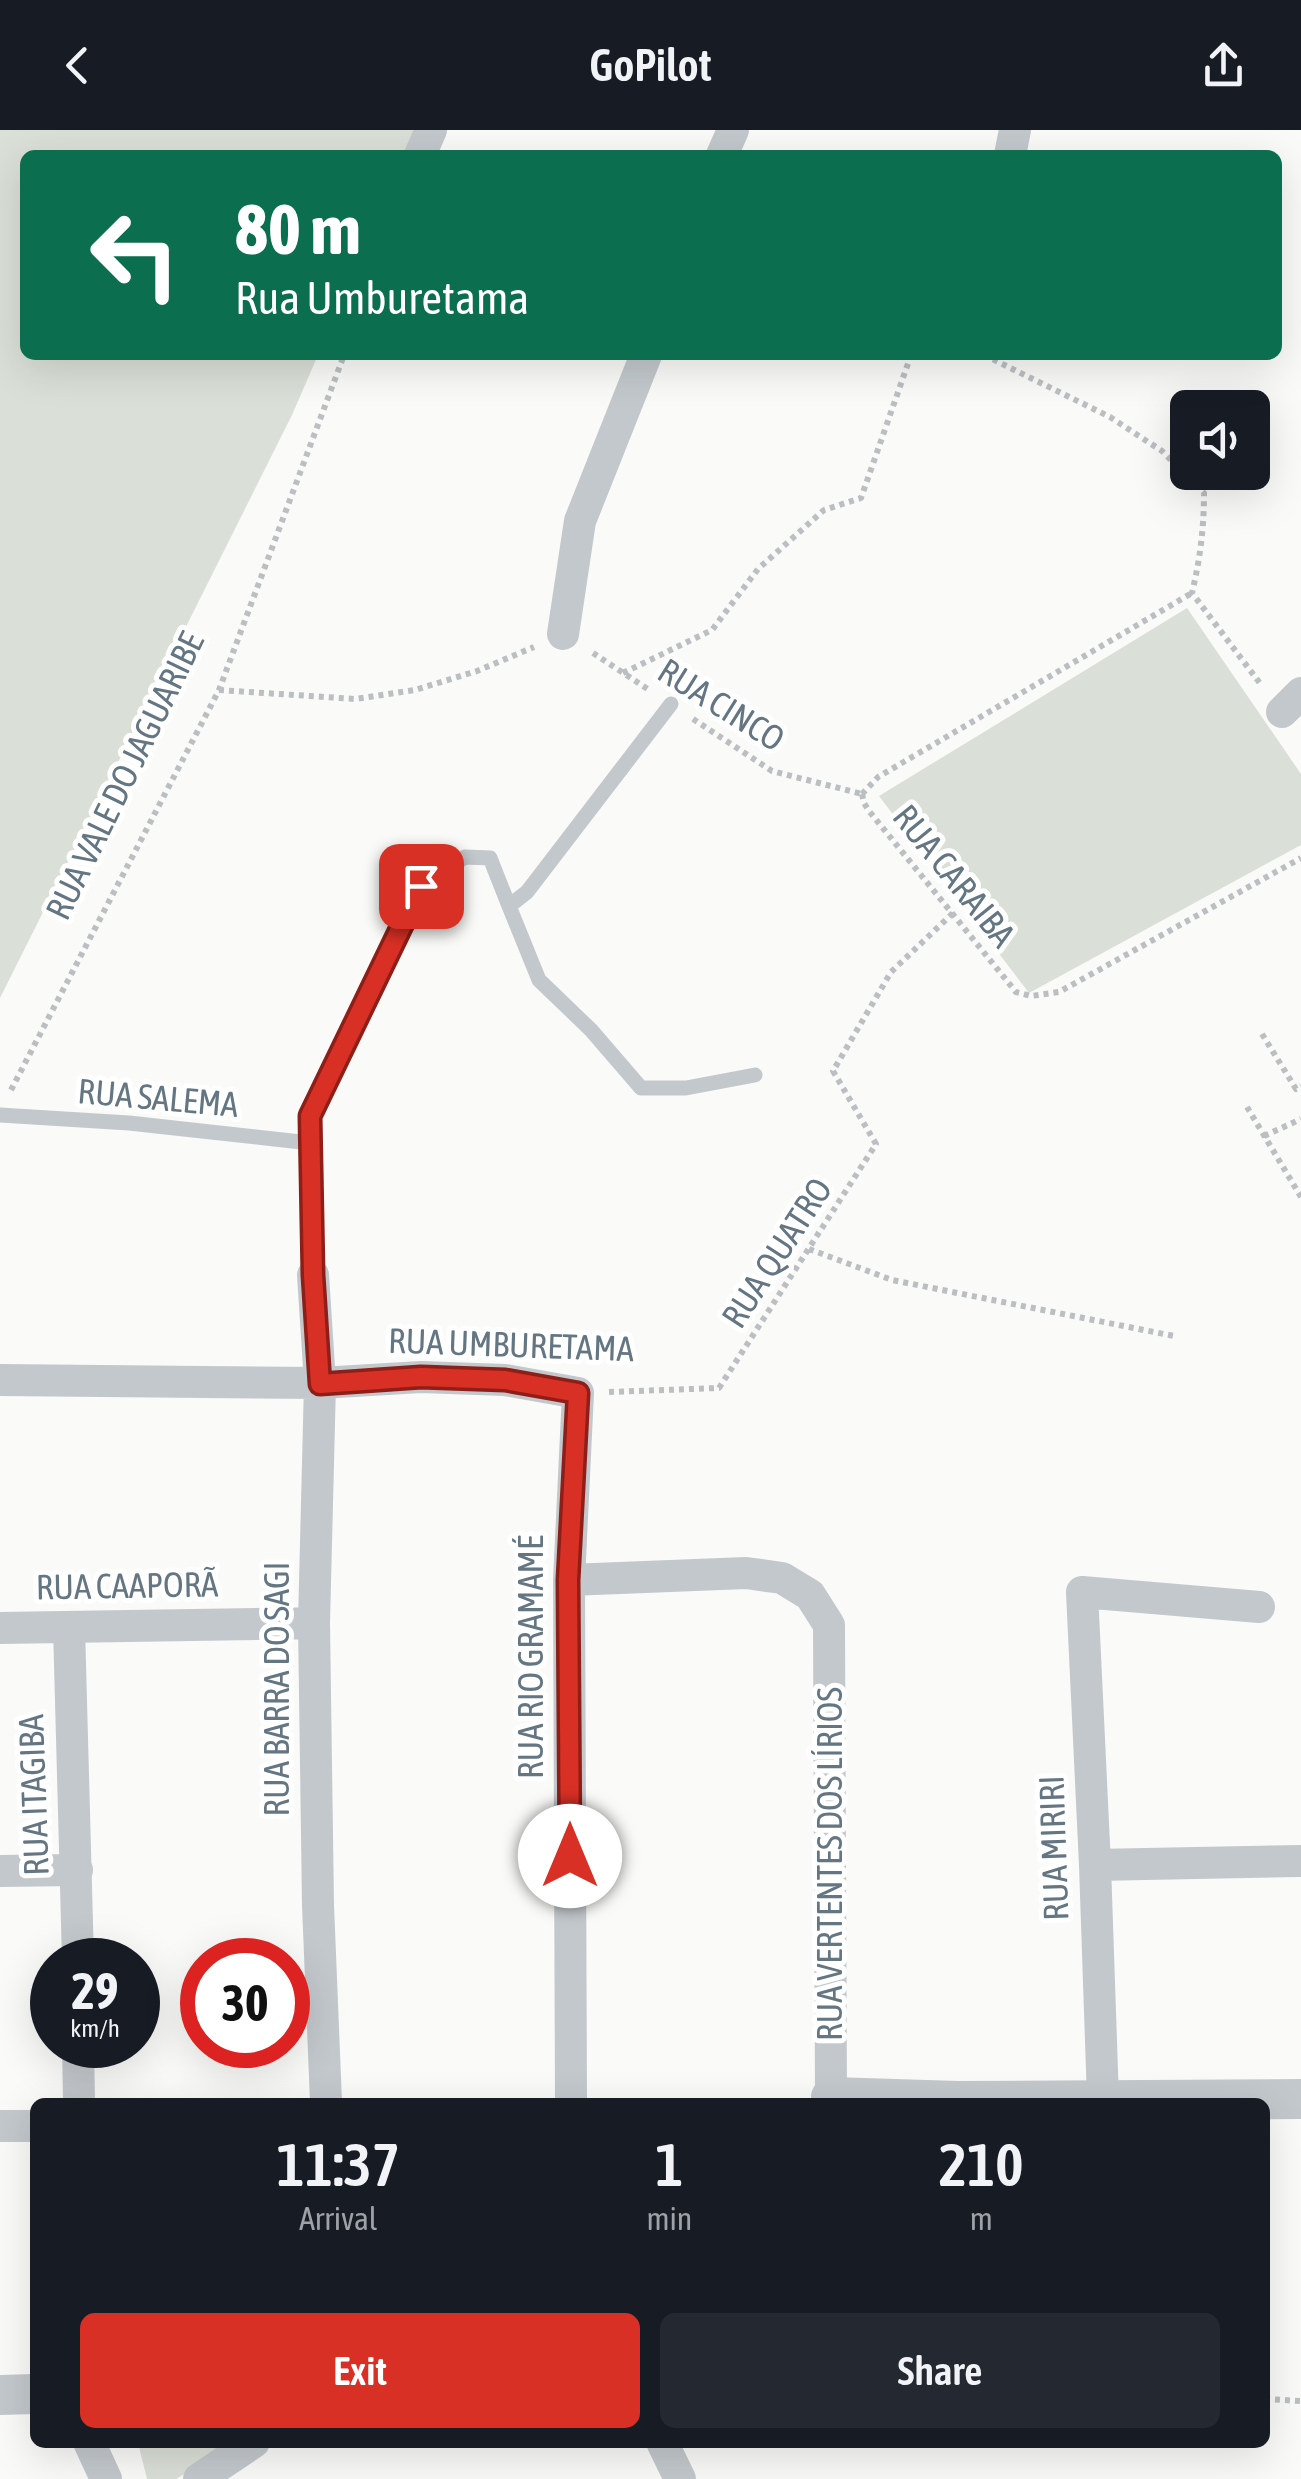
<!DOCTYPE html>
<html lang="en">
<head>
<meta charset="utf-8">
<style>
	body { margin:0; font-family:"Asap Condensed",sans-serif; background:#242831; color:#f1f3f6; height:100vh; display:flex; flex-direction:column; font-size:38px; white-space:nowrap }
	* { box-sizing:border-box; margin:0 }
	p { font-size:32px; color:#9ea1a6 }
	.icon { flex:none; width:55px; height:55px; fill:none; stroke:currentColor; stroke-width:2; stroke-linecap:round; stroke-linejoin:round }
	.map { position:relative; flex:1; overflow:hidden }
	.side { position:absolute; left:30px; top:1968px; width:1240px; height:350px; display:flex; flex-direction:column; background:#171b24; border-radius:15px; box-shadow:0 10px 40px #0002 }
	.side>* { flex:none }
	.banner { position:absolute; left:20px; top:20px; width:1262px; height:210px; border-radius:15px; box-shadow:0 10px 40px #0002; background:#0b6e4f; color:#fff; overflow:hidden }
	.buttons { position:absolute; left:1170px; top:260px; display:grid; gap:20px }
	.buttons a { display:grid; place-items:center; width:100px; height:100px; border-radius:15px; background:#171b24; box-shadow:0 10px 40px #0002; font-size:50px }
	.speed { position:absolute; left:30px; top:1808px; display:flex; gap:20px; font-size:50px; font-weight:700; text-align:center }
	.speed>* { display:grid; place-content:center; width:130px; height:130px; border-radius:50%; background:#171b24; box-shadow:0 10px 40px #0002; line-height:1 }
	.speed small { font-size:25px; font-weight:400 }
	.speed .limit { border:15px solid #d22; background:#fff; color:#111 }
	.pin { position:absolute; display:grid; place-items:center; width:85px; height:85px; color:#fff; margin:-42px; border-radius:20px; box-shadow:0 5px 15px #0006 }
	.me { position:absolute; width:110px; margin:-55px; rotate:0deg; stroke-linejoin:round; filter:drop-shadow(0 0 8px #0008) }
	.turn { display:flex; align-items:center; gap:35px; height:210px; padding:0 50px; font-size:45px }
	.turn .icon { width:130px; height:130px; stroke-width:2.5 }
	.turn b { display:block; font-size:70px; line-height:85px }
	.eta { display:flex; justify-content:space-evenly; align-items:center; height:170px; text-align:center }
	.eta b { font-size:60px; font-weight:600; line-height:70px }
	.button { display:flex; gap:20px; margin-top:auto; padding:20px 50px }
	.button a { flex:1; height:115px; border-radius:15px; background:#d93025; color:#fff; font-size:40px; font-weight:600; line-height:115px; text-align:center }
	.button a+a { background:#242831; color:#f1f3f6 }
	header { display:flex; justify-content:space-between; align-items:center; height:130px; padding:0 50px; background:#171b24; font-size:45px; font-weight:600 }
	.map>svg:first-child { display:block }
	.green { fill:#dadfd7 }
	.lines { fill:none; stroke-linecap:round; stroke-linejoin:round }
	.path { stroke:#bbbfc2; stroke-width:6; stroke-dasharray:5 5; stroke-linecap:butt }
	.service { stroke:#c3c8cc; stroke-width:15 }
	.minor { stroke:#c3c8cc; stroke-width:32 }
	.tertiary { stroke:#c3c8cc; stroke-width:40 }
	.route-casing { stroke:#8d1f18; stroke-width:25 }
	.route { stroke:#d93025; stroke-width:18 }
	.labels { text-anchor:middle; stroke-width:10; stroke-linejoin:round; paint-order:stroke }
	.street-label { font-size:35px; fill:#657683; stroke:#fff }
</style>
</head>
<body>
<header><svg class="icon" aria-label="back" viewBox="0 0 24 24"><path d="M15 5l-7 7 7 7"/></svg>GoPilot<svg class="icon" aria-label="share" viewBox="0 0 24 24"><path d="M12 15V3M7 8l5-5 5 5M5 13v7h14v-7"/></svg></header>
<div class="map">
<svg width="1301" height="2349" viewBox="0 0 1301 2349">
	<rect width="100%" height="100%" fill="#fafaf8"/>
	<!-- green -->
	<path class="green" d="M0 0H416L405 25H25V225H318L292 285 0 868Z
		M1187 478 1301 644V715L1029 863 879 666Z
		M138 2313H235L176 2349H147Z"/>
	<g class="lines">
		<!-- path -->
		<path class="path" d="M984 225 1110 287 1162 321 1204 363C1204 399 1200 429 1192 463L1262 556
			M593 523 649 560
			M623 543 712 500 758 439 824 380 861 368 911 225
			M219 560 355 569 415 560 477 541 534 517
			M693 589 772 641 862 664
			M862 664 864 673 869 681 1016 862 1031 866 1059 862 1301 728
			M862 664 878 647 1192 463
			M1262 904 1296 959 1301 956
			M11 960 219 560 344 225
			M1247 977 1301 1067
			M1264 1006 1301 989
			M809 1119 892 1150 1174 1206
			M609 1262 719 1258 876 1014 833 941 891 842 953 783
			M1265 2269 1301 2271"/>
		<!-- service -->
		<path class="service" d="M509 776 539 850 591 900 641 958H686L755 945
			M0 985 129 993 310 1013
			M313 1145 310 986 421 756 465 727 490 728 509 776 527 762 671 574"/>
		<!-- minor -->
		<path class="minor" d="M420 25 431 0
			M722 25 733 0
			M1010 25 1015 0
			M563 504 580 391 646 225
			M1282 582 1301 563
			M313 1145 320 1253 314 1493 318 1775 326 1972
			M0 1250 320 1253 421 1247 505 1250 578 1263 569 1450 571 1972
			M569 1450 746 1443 782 1448 810 1465 829 1495 831 1967
			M69 1497 78 1830
			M0 1498 314 1493
			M1095 1735 1301 1731
			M0 1741 77 1740
			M78 1915 79 1972
			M1103 1970 1095 1735 1082 1462 1259 1477
			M0 1996H35
			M89 2312 106 2349
			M662 2312 680 2349
			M199 2349 254 2312"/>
		<!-- tertiary -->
		<path class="tertiary" d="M832 1972 831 1967 958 1971 1301 1969
			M0 2265 35 2264"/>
	</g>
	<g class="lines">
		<!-- route casing -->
		<g class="route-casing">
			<path id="route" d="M421 756 310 986 313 1145 320 1254 421 1247 505 1250 578 1263 568 1450 570 1726"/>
		</g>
		<!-- route -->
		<use href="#route" class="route"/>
	</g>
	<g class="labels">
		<!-- street labels -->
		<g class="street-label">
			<text transform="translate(721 575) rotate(32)" y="12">RUA CINCO</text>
			<text transform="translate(125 646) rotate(-64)" y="12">RUA VALE DO JAGUARIBE</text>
			<text transform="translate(954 746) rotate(51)" y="12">RUA CARAIBA</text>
			<text transform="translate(158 968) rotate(5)" y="12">RUA SALEMA</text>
			<text transform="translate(777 1123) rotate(-57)" y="12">RUA QUATRO</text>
			<text transform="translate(511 1215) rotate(2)" y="12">RUA UMBURETAMA</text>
			<text transform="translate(127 1456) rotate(-1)" y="12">RUA CAAPORÃ</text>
			<text transform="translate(531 1527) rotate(-90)" y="12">RUA RIO GRAMAMÉ</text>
			<text transform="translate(277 1559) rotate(-90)" y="12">RUA BARRA DO SAGI</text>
			<text transform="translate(34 1665) rotate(-92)" y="12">RUA ITAGIBA</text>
			<text transform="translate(1054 1718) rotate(-92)" y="12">RUA MIRIRI</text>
			<text transform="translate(830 1734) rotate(-90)" y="12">RUA VERTENTES DOS LÍRIOS</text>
		</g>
	</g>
</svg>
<div class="buttons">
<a><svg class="icon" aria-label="sound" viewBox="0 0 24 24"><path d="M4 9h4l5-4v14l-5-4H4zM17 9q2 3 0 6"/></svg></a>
</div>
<div class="speed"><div>29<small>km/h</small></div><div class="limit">30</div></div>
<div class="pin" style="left:421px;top:756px;background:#d93025"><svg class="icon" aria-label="arrive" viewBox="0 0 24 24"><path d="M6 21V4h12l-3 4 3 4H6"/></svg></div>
<svg class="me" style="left:570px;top:1726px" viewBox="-20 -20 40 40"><circle r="19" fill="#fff"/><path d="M0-13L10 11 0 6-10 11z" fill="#d93025"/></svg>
<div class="banner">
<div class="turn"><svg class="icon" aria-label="left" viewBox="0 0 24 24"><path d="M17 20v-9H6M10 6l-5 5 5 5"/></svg><div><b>80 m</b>Rua Umburetama</div></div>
</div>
<section class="side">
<div class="eta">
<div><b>11:37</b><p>Arrival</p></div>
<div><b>1</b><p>min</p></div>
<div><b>210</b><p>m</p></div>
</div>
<div class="button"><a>Exit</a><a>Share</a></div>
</section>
</div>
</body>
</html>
